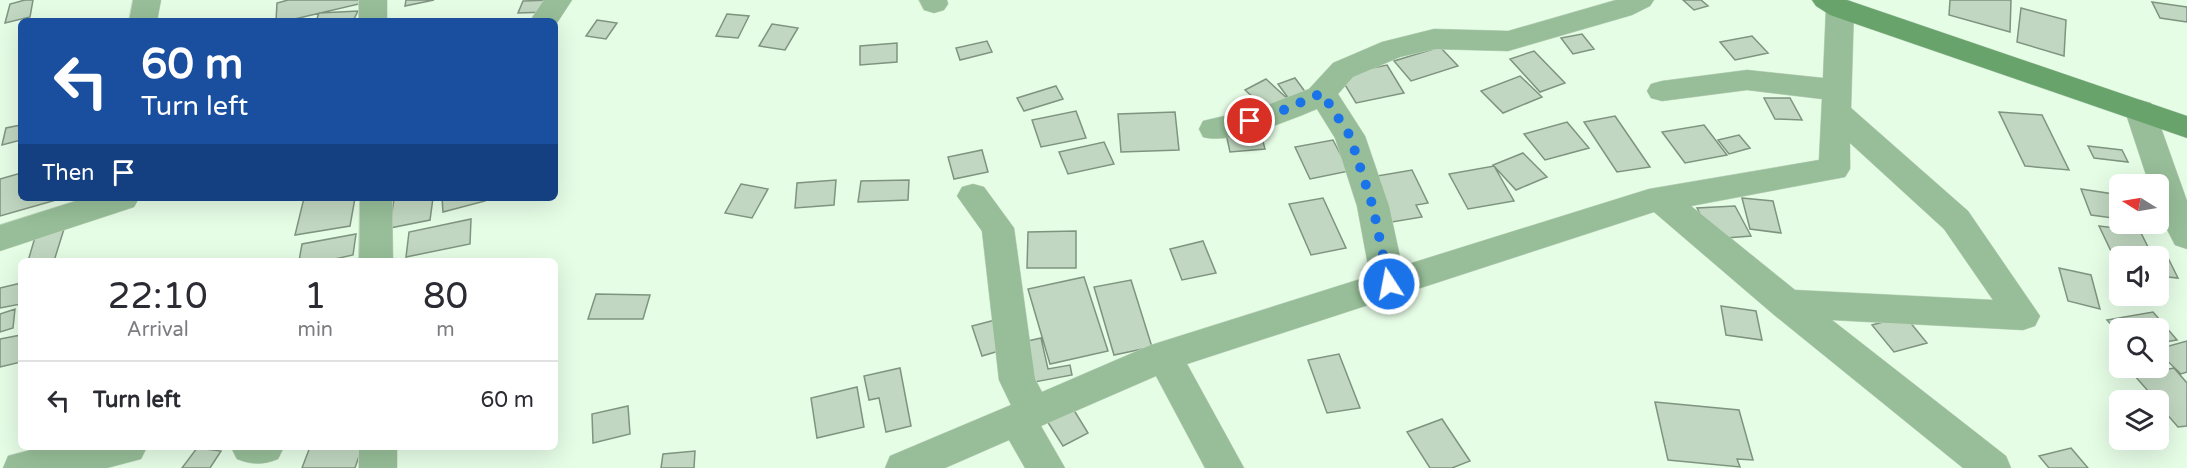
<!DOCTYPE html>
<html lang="en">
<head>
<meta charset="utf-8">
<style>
	body { margin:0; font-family:"Varela Round",sans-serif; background:#f2f2f3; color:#2b2b33; height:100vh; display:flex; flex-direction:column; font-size:22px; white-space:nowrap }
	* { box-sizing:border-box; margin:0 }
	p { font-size:20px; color:#7c7c81 }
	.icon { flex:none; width:33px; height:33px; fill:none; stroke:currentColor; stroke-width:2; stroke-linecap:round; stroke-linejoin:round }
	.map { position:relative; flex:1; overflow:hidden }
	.panel { position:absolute; left:18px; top:258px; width:540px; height:192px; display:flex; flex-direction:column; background:#fff; border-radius:9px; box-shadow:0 6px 24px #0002 }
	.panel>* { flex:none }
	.banner { position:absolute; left:18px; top:18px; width:540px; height:183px; border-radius:9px; box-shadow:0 6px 24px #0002; background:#1a4fa0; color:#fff; overflow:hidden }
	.needle { width:39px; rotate:281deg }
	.controls { position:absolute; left:2109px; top:174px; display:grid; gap:12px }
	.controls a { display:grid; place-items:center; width:60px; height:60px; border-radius:9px; background:#fff; box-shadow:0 6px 24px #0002; font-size:30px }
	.pin { position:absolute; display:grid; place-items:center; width:51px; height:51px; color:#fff; margin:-26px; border:3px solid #fff; border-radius:50%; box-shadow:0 2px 6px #0007 }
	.me { position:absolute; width:66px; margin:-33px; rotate:349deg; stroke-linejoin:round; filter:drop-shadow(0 0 4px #0008) }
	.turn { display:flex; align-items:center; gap:21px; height:126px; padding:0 24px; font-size:27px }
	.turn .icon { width:78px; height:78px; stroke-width:2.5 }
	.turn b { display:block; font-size:42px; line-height:51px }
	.then { display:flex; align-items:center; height:57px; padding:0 24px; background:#0003; gap:12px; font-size:22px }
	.eta { display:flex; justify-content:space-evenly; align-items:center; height:102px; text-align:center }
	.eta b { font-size:36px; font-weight:600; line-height:42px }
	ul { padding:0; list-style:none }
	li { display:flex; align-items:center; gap:18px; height:78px; padding:0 24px; border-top:2px solid #e1e1e2 }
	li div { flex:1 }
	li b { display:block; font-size:22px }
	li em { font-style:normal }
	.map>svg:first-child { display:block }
	.building { fill:#c1d7c1; stroke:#7f947f; stroke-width:1.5 }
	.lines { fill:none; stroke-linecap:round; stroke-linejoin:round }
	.minor-casing { stroke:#c3d7c3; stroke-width:1 }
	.secondary-casing { stroke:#c3d7c3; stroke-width:1 }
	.minor { fill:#97be98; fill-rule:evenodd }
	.secondary { fill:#67a36b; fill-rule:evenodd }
	.route { stroke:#1a73e8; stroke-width:10; stroke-dasharray:0 18 }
</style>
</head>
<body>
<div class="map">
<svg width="2187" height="468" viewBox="0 0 2187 468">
	<rect width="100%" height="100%" fill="#e5fce5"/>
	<!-- building -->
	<path class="building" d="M25 0H33L30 17 5 23 10 4Z
		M288 0H359V4L286 21H276L277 3Z
		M406 0H434L405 6Z
		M552 0 548 12 518 13 523 1Z
		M1683 0H1701L1708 6 1694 10Z
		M1950 0H2011L2010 32 1949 15Z
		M2152 2 2187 7V22L2160 18Z
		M2021 8 2066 20 2064 56 2017 42Z
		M358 11 353 21H316L319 13Z
		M727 14 749 16 738 38 716 36Z
		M597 20 617 23 606 39 586 36Z
		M772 24 798 28 785 50 759 46Z
		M1582 34 1594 49 1573 54 1561 38Z
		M1752 36 1768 53 1735 60 1720 42Z
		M987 41 992 52 960 60 956 48Z
		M897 43V62L860 65V46Z
		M1440 47 1458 66 1411 81 1394 61Z
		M1534 51 1565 83 1540 92 1510 59Z
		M1387 65 1404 93 1356 103 1339 75Z
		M1520 76 1542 97 1503 113 1481 91Z
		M1295 78 1306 93 1289 99 1278 84Z
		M1266 79 1289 100 1268 111 1245 90Z
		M1056 86 1063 99 1024 111 1017 98Z
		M1764 98H1790L1802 120 1775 119Z
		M1076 111 1086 138 1041 147 1032 120Z
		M1175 112 1179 150 1121 152 1118 114Z
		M1999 112 2042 115 2069 170 2025 166Z
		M1615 116 1650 167 1617 172 1584 122Z
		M1567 122 1589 148 1545 160 1524 134Z
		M21 125V140L2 145 6 128Z
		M1704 125 1727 155 1685 163 1662 132Z
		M1259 126 1265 149 1230 152 1225 129Z
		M1739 135 1750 148 1729 154 1718 140Z
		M1333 140 1349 171 1310 179 1295 147Z
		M1104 142 1114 164 1068 174 1059 152Z
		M2088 146 2122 150 2128 162 2094 158Z
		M982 150 988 172 954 179 948 157Z
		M1523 153 1547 177 1516 190 1493 165Z
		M1494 166 1514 201 1468 209 1449 174Z
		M1412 170 1428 203 1416 205 1422 217 1392 222 1371 177Z
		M21 173V198H63L0 216V179Z
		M836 180 834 205 795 208 797 183Z
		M909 180 908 200 858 202 861 181Z
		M741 184 768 189 752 218 725 213Z
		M2081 189 2120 195V219L2091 215Z
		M304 198H355L350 226 295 235Z
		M394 198H433L430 220 390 228Z
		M442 198H485V201L443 212Z
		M1323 198 1346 248 1311 255 1289 204Z
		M1742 198 1773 201 1781 233 1750 229Z
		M1735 206 1751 236 1713 239 1697 208Z
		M471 219 470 244 406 257 409 232Z
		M2099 226 2140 231 2152 255 2168 258 2178 278 2158 276V256H2120V270Z
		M64 229 54 261H28L36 234Z
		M1076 231V268H1027L1028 232Z
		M356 234 353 255 326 261H299L302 244Z
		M1203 241 1216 273 1182 280 1170 249Z
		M2059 268 2091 275 2100 309 2068 301Z
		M1084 277 1108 351 1050 364 1028 289Z
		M1131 280 1152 347 1114 355 1094 287Z
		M21 283V304L0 308V288Z
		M596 294 650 295 643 319H588Z
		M1721 306 1756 311 1762 340 1726 335Z
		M15 309 13 328 0 332V314Z
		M2153 312 2177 340 2158 343V328H2120V335L2107 320Z
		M1905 316 1927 343 1894 352 1872 325Z
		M999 319 1009 348 982 356 972 326Z
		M21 335V362L0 367V339Z
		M1041 338 1048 369 1070 365 1072 375 1024 384 1015 344Z
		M2187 341V372L2181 374 2158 352V349Z
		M1339 354 1360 408 1327 413 1308 360Z
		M900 368 911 426 886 432 879 398 869 400 864 376Z
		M2174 368 2187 383V426L2178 427 2158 404V400H2156L2134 375Z
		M857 387 864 427 817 438 811 398Z
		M1655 402 1739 410 1753 460 1737 459 1740 467 1668 460Z
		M628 406 630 434 593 443 592 414Z
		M1072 407 1088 433 1063 446 1047 421Z
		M1442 419 1470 461 1452 468H1430L1407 432Z
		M310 447H362L355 468H302Z
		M197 448 221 451 210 468H182Z
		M2071 448 2088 468H2049L2039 456Z
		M695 451 694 468H661L663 454Z"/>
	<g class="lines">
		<!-- minor casing -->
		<g class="minor-casing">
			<path id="minor" d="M133 0H161L157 21H129Z
				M359 0H387V21H359Z
				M544 0H572L555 26V21H530Z
				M919 0H947L948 4 944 10 934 13 924 10Z
				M1616 0H1654L1650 6 1632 15 1508 51 1434 49 1400 57 1353 77 1338 94 1365 136 1389 206 1402 266 1649 189 1819 160 1822 99 1747 90 1662 101 1651 98 1647 91 1651 84 1662 81 1747 70 1823 78 1826 8 1830 1H1850L1854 8 1851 108 1968 211 2040 316 2035 326 2023 330 1832 320 2006 456 2011 468H1963L1773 314 1654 212 1187 364 1244 468H1205L1156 376 1041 426 1065 468H1025L1009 440 945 468H885L890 456 1011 405 999 380 982 231 957 196 962 187 973 184 984 187 1014 228 1035 379 1042 392 1151 345 1370 276 1357 206 1335 138 1317 109C1290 120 1231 145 1203 137L1199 129 1203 121 1262 107 1309 89 1333 63 1382 42 1434 29 1508 31ZM1850 143 1944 229 1993 300 1795 290 1691 206 1845 177 1850 169Z
				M2140 100 2151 103 2155 111 2187 201V249L2175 245 2158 212V184H2149L2125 111 2129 103Z
				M85 198H139L134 207 0 251V225Z
				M360 198H392L393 261H359Z
				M42 447H147L141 459 107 468H3L8 456Z
				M231 447H284L278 459C263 465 252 465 237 459Z
				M359 447H397V468H359Z"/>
		</g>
		<!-- secondary casing -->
		<g class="secondary-casing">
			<path id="secondary" d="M1812 0H1847L2187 116V138L1830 15 1816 6Z"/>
		</g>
		<!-- minor -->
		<use href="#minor" class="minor"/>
		<!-- secondary -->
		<use href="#secondary" class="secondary"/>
	</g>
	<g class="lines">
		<!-- route -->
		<path class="route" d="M1250 121 1268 117 1322 93 1350 136 1373 207 1389 284"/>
	</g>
</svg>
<div class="controls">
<a><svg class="needle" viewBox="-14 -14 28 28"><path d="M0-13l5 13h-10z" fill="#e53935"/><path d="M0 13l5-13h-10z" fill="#7c7c81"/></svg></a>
<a><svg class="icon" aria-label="sound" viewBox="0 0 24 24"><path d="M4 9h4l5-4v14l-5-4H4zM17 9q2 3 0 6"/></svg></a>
<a><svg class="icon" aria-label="search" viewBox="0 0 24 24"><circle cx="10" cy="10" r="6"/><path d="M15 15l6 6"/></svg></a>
<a><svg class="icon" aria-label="layers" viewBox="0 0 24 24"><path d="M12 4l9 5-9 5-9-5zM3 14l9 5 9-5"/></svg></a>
</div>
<div class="pin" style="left:1250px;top:121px;background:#d93025"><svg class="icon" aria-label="arrive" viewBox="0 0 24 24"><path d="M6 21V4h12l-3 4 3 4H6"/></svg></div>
<svg class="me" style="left:1389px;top:284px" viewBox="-20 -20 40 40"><circle r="17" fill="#1a73e8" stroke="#fff" stroke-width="3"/><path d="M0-11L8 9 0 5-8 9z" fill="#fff"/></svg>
<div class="banner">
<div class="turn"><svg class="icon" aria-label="left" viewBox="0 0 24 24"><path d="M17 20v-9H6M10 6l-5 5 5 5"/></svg><div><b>60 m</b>Turn left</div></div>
<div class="then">Then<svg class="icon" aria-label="arrive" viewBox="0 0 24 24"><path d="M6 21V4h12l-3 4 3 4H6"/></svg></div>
</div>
<section class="panel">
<div class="eta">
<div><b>22:10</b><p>Arrival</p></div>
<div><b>1</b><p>min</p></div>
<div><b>80</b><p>m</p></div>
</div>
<ul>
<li><svg class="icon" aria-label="left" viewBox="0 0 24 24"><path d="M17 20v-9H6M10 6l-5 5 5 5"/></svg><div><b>Turn left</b></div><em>60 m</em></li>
</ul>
</section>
</div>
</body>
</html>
